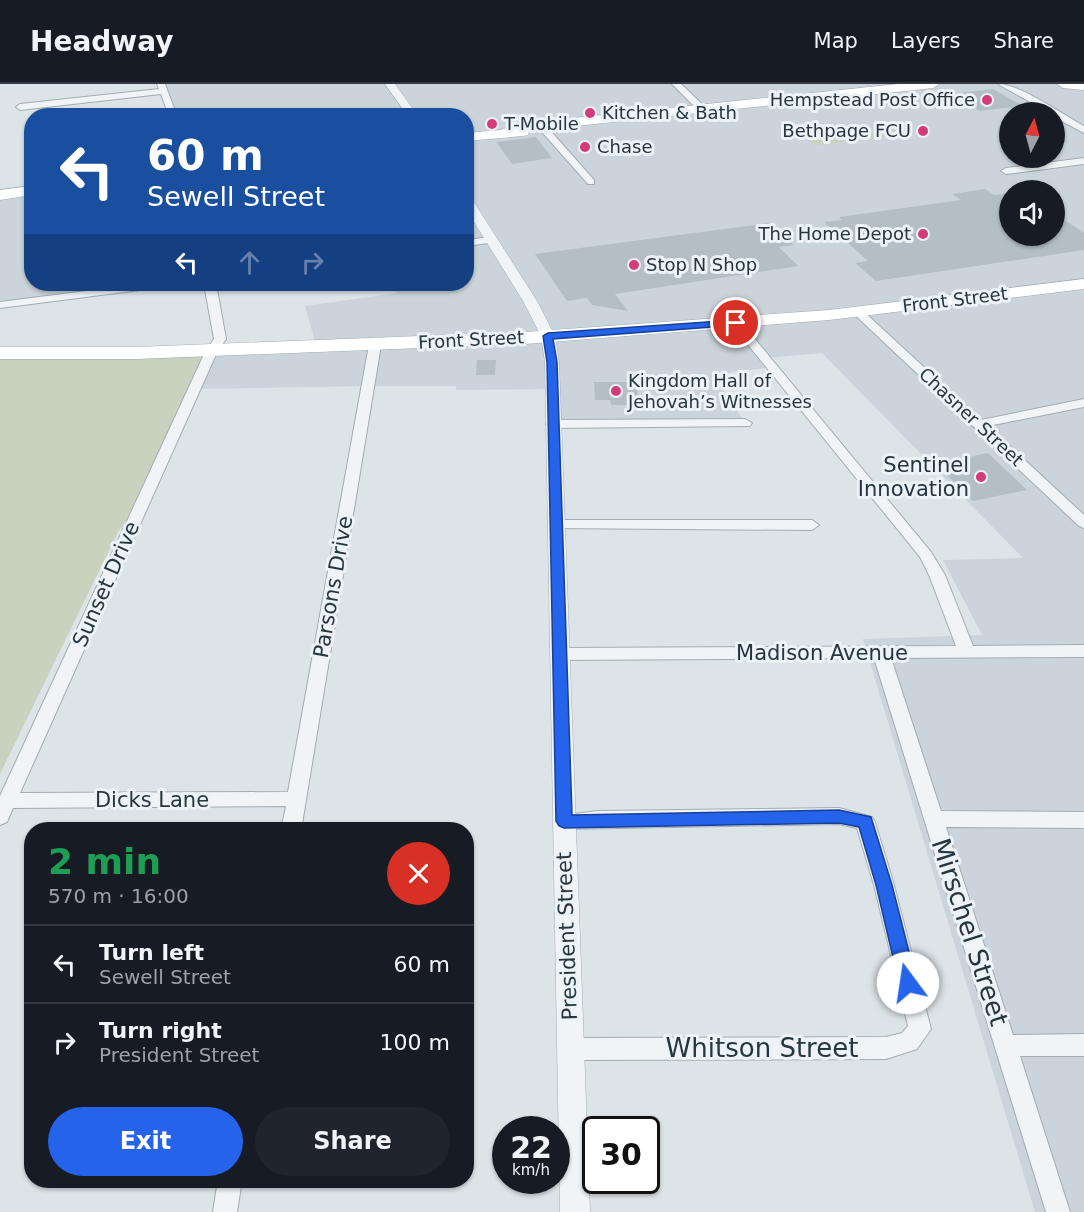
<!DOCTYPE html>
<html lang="en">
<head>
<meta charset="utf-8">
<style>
	body { margin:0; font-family:"DejaVu Sans",sans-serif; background:#20242c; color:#f1f3f6; height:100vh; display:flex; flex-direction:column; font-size:22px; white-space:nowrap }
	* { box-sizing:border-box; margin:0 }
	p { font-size:20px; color:#9ea1a6 }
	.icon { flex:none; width:33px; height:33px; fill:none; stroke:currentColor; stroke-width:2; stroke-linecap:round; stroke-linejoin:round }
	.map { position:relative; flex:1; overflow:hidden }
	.panel { position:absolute; left:24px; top:738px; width:450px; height:366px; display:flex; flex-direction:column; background:#171b24; border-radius:24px; box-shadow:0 2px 4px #0004 }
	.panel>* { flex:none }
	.banner { position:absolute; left:24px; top:24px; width:450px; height:183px; border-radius:24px; box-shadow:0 2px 4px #0004; background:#1a4fa0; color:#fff; overflow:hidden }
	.needle { width:39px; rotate:6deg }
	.fabs { position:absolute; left:999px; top:18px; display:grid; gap:12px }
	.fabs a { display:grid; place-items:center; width:66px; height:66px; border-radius:50%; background:#171b24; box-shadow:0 2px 4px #0004; font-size:30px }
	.speed { position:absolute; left:492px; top:1032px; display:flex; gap:12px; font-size:30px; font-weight:700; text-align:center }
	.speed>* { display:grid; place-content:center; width:78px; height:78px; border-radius:50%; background:#171b24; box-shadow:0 2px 4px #0004; line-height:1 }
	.speed small { font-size:15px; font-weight:400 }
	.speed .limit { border:3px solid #111; border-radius:9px; background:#fff; color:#111 }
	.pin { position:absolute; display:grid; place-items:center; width:51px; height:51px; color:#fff; margin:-26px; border:3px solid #fff; border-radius:50%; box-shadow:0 2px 6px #0007 }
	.me { position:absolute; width:66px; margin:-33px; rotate:346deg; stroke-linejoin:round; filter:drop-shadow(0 0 4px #0008) }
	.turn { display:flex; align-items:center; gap:21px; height:126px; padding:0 24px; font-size:27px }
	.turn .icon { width:78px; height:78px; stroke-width:2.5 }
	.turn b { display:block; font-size:42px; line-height:51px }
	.lanes { display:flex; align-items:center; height:57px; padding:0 24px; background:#0003; justify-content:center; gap:30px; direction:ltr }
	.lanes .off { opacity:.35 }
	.round { display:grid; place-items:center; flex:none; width:63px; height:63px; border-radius:32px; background:#20242c }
	.head { display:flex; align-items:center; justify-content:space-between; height:102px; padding:0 24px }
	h1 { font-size:36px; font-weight:700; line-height:45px; color:#1e9e55 }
	.action { display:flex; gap:12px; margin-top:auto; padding:12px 24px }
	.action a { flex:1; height:69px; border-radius:36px; background:#2563eb; color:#fff; font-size:24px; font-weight:700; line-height:69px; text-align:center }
	.action a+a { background:#20242c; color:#f1f3f6 }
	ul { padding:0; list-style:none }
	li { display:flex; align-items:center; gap:18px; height:78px; padding:0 24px; border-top:2px solid #363941 }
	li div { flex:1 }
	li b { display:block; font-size:22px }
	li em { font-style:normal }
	header { display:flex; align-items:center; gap:36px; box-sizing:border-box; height:84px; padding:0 30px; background:#171b24; border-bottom:2px solid #363941 }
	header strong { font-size:28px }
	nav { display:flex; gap:33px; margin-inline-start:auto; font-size:21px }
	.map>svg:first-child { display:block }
	.built { fill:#cbd4da; fill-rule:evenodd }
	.green { fill:#c8d2be }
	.building { fill:#b4bfc5 }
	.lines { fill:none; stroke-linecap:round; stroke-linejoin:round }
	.minor-casing { stroke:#a2acb2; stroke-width:2 }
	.tertiary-casing { stroke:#a2acb2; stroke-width:1 }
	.primary-casing { stroke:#9cacb4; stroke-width:1 }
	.minor { fill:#f0f4f6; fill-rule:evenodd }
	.tertiary { fill:#f0f4f6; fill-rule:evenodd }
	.primary { fill:#fff; fill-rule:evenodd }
	.route { fill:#2563eb; stroke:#184099; stroke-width:1.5 }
	.poi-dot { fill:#d33b7b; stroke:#ecf2f5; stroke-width:2 }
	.labels { text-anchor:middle; stroke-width:6; stroke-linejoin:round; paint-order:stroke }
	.far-poi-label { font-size:18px; fill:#26363f; stroke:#ecf2f5; text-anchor:start }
	.far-street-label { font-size:18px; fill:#26363f; stroke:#ecf2f5 }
	.poi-label { font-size:21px; fill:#26363f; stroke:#ecf2f5; text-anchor:end }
	.street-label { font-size:21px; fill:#26363f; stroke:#ecf2f5 }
	.near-street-label { font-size:26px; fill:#26363f; stroke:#ecf2f5 }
</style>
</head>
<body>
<header>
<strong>Headway</strong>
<nav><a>Map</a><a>Layers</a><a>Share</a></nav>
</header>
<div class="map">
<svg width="1084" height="1128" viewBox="0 0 1084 1128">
	<rect width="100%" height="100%" fill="#dde4e8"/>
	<!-- built -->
	<path class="built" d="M163 0H1084V1128H1035L863 555 982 551 943 476 1023 474 822 269 767 274 772 283 714 291 743 336 549 338 550 305 456 306V302H375L192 305 208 268 316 261 305 222 397 209 393 200H466V32L172 31ZM1010 28H1054V74H1010ZM1010 106H1054V152H1010Z
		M31 107 32 200H142L0 220V111Z"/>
	<!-- green -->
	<path class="green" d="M903 46 907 50 819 61 808 57Z
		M208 268 129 436 119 446 0 690V270Z"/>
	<!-- building -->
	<path class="building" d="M993 5 1023 22 980 27 951 10Z
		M536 53 552 74 512 80 496 58Z
		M985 105 994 111 1010 109V152H1054V129L1084 149V166L876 197 855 179 868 177 824 138 842 136 839 133 961 116 952 110Z
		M770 139 794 161 779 163 798 182 615 210 628 227 592 221 587 214 567 217 535 170Z
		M477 276H496L495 291H476Z
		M594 298H636L639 321H611L610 316H595Z
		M988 369 1027 406 973 417 936 380Z"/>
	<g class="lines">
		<!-- minor casing -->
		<g class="minor-casing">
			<path id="minor" d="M157 0H165L177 32H169L161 10 20 26 16 23 20 20 159 5Z
				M672 0H681L705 23V27H699Z
				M998 0C1020 0 1063 31 1084 42V49L1054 33V28H1048Z
				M542 44H548L594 96V100H588L542 48Z
				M1084 74V80L1006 90 1001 87 1006 84Z
				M492 153 496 154V158L466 162V156Z
				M141 200H169L163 203 0 224V218Z
				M204 200H216L226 255 218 266 20 709 288 708 369 261 375 257 381 261 301 746H281L286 722 13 724 7 738 0 741V712L206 266 214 255Z
				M858 225 862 226 981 336 1084 315V323L988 342 1084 431V444L1079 442 854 230V226Z
				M736 236 740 237 931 468 945 491 973 562 1084 561V573L891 574 941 727 1084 728V744L946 743 1013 951 1084 950V972H1020L1070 1128H1046L874 574 560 576 554 574 552 570 554 566 560 564 956 562 929 491 920 473 732 241V237Z
				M745 335 752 339 750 342 553 344 546 340 553 336Z
				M556 436H812L819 441 812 446 551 444 549 441 551 438Z
				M839 724 872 733 875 738 894 801 931 945 917 965 886 975 571 976 563 973 560 965 563 957 571 954 886 953 902 949 908 942 874 801 857 744 839 740 564 745 557 742 554 737 557 732 598 727Z
				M218 1096H242L237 1128H213Z"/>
		</g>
		<!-- tertiary casing -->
		<g class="tertiary-casing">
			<path id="tertiary" d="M385 0H395L418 32H408Z
				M466 112 472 115 537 217 555 252 559 278 590 1128H560L545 278 541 252 523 217 466 125Z"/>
		</g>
		<!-- primary casing -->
		<g class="primary-casing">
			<path id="primary" d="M898 0H939L933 4 529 47 528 51 523 52 466 57V49L501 46 516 40Z
				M1057 0H1084V6L1063 4Z
				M32 102V111L0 116V106Z
				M1084 195V205L829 236 525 260 136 275H0V263H136L525 248 829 226Z"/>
		</g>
		<!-- minor -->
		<use href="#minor" class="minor"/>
		<!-- tertiary -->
		<use href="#tertiary" class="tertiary"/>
		<!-- primary -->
		<use href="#primary" class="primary"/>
	</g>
	<!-- route -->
	<path class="route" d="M736 236 740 239 739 241 553 255 557 278 572 731 839 726 871 733 892 801 917 899 915 905 908 907 902 905 899 899 876 801 859 743 839 739 564 744 559 742 556 737 547 278 543 252 548 249Z"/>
	<!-- markers -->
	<g class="poi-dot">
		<circle cx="987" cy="16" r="6"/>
		<circle cx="590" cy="29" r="6"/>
		<circle cx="492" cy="40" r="6"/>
		<circle cx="923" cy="47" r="6"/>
		<circle cx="585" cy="63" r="6"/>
		<circle cx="923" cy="150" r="6"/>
		<circle cx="634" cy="181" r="6"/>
		<circle cx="616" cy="307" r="6"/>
		<circle cx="981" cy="393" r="6"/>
	</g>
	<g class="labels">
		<!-- far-poi labels -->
		<g class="far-poi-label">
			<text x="975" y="22" text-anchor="end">Hempstead Post Office</text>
			<text x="602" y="35">Kitchen &amp; Bath</text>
			<text x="504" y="46">T-Mobile</text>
			<text x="911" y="53" text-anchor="end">Bethpage FCU</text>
			<text x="597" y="69">Chase</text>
			<text x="911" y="156" text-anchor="end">The Home Depot</text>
			<text x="646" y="187">Stop N Shop</text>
			<text x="628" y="303">Kingdom Hall of<tspan x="628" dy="21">Jehovah’s Witnesses</tspan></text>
		</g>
		<!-- far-street labels -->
		<g class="far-street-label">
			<text transform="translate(955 216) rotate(-7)" y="6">Front Street</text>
			<text transform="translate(471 256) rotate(-3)" y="6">Front Street</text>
			<text transform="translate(971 333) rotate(43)" y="6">Chasner Street</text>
		</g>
		<!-- poi labels -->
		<g class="poi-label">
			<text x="969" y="388">Sentinel<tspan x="969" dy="24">Innovation</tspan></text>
		</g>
		<!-- street labels -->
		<g class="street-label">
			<text transform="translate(106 500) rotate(-66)" y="7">Sunset Drive</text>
			<text transform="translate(333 503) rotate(-80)" y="7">Parsons Drive</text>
			<text x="822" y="576">Madison Avenue</text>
			<text x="152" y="723">Dicks Lane</text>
			<text transform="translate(567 852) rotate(-92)" y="7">President Street</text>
		</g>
		<!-- near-street labels -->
		<g class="near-street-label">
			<text transform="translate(970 848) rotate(72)" y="9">Mirschel Street</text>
			<text x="762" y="973">Whitson Street</text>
		</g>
	</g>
</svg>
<div class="fabs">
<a><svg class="needle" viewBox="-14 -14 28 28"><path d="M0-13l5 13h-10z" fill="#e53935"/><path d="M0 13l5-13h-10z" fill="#9ea1a6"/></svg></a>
<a><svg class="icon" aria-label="sound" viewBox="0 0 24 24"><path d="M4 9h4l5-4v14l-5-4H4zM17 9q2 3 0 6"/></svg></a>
</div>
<div class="speed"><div>22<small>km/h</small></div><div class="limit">30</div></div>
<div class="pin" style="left:736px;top:239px;background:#d93025"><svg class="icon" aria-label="arrive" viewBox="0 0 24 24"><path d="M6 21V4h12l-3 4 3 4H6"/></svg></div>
<svg class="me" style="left:908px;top:899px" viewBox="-20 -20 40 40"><circle r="19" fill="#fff"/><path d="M0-13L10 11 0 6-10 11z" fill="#2563eb"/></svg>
<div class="banner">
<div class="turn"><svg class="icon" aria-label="left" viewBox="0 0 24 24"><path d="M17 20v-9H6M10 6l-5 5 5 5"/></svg><div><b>60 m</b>Sewell Street</div></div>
<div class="lanes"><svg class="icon" aria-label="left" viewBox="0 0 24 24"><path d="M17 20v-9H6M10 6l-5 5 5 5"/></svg><svg class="icon off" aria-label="ahead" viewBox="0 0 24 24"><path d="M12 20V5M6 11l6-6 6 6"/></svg><svg class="icon off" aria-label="right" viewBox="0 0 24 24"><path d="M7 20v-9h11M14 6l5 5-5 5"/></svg></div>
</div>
<section class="panel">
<div class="head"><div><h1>2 min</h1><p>570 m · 16:00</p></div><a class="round" style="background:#d93025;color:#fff"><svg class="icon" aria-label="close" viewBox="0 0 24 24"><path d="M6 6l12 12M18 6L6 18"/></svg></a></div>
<ul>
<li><svg class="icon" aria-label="left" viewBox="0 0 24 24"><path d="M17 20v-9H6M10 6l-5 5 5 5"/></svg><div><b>Turn left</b><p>Sewell Street</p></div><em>60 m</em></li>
<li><svg class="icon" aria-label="right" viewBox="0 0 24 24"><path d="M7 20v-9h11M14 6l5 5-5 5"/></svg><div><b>Turn right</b><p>President Street</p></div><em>100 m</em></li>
</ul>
<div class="action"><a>Exit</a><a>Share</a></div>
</section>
</div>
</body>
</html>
